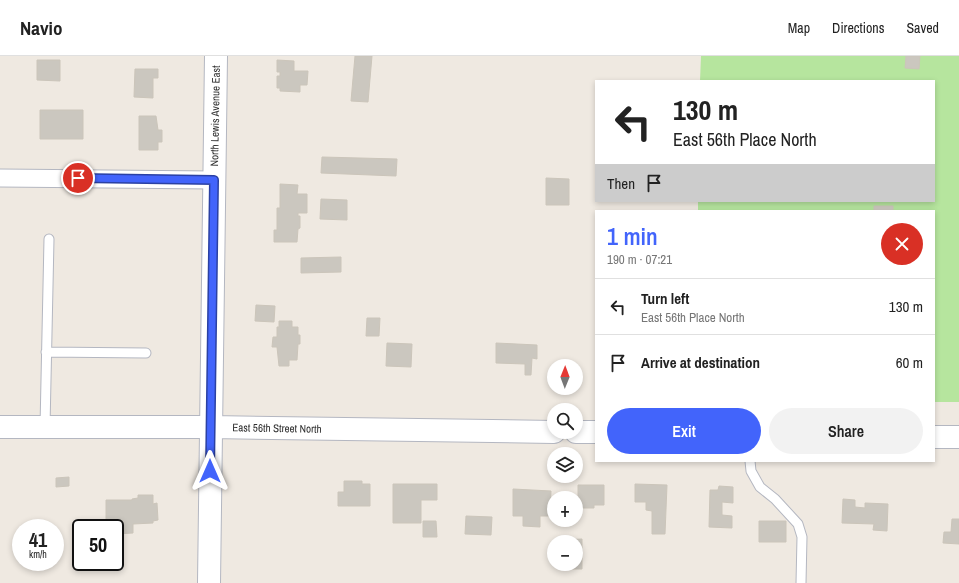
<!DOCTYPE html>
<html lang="en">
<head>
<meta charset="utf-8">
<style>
	body { margin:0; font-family:"Archivo Narrow",sans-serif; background:#f2f2f2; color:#222; height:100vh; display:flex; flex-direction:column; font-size:15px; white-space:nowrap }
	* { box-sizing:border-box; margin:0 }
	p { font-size:13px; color:#767676 }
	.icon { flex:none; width:22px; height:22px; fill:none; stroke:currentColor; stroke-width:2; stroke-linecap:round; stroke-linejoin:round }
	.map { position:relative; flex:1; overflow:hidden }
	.sheet { position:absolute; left:595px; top:154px; width:340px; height:252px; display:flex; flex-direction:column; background:#fff; border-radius:0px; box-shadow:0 2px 6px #0003 }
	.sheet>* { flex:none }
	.hud { position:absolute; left:595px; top:24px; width:340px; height:122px; border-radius:0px; box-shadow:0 2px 6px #0003; background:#fff; color:#222; overflow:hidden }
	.needle { width:26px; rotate:1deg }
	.fabs { position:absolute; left:547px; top:303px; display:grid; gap:8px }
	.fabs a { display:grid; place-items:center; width:36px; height:36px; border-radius:50%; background:#fff; box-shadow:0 2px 6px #0003; font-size:20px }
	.speed { position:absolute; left:12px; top:463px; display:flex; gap:8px; font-size:20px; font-weight:700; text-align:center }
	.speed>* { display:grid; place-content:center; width:52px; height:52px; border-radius:50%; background:#fff; box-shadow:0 2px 6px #0003; line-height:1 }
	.speed small { font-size:10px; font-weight:400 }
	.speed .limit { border:2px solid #111; border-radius:6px; background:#fff; color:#111 }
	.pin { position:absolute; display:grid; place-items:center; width:34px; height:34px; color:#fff; margin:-17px; border:2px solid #fff; border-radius:50%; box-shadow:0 1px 4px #0007 }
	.me { position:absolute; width:44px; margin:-22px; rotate:0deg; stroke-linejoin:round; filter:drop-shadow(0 0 3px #0008) }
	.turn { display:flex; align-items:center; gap:14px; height:84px; padding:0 12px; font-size:18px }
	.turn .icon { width:52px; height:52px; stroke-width:2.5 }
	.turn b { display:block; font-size:28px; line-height:34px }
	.then { display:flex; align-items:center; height:38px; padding:0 12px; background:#0003; gap:8px; font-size:15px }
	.round { display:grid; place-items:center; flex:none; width:42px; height:42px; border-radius:21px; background:#f2f2f2 }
	.headline { display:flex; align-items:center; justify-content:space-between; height:68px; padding:0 12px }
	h1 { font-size:24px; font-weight:600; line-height:30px; color:#4264fb }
	.primary-button { display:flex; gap:8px; margin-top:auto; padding:8px 12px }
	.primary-button a { flex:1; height:46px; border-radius:24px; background:#4264fb; color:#fff; font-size:16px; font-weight:600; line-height:46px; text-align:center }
	.primary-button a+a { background:#f2f2f2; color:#222 }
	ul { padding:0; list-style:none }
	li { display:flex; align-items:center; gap:12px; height:56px; padding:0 12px; border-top:1px solid #e0e0e0 }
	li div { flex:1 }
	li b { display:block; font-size:15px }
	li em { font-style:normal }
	header { display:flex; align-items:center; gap:24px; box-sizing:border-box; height:56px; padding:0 20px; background:#fff; border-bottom:1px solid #e0e0e0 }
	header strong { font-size:19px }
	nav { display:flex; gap:22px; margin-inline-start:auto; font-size:14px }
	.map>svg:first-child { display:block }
	.green { fill:#b6e59e }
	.building { fill:#cbc7bf; stroke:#cbc5ba }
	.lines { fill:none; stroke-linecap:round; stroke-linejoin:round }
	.lane-casing { stroke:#b4b7c1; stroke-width:11 }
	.street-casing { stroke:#b4b7c1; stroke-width:19 }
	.secondary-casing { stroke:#b4b7c1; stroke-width:24 }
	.lane { stroke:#fff; stroke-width:9 }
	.street { stroke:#fff; stroke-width:17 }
	.secondary { stroke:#fff; stroke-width:22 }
	.route-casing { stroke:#2b41a3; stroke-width:10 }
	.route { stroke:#4264fb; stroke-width:7 }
	.labels { text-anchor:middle; stroke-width:3.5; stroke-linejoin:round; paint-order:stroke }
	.street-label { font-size:11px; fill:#2e2e2e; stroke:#fff }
</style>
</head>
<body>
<header>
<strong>Navio</strong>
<nav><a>Map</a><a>Directions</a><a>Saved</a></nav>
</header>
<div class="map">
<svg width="959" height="527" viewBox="0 0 959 527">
	<rect width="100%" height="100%" fill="#efe9e1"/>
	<!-- green -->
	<path class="green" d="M701 0H959V346H934V155H698V145H934V25H700Z"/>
	<!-- building -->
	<path class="building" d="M355 0H372L368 46 351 45Z
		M906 0H920L919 13 905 12Z
		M37 4H60V25L37 24Z
		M277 4 294 5V15H308L307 29H300V36L280 35V32H277V20H280V16H277Z
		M135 13H158V22H153V42L134 41Z
		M40 54H83V83H40Z
		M139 60H156L158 74H162V86H158V94H139Z
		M322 101 397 103 396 120 321 117Z
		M546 122 569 123V149H546Z
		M280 128 298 129 297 138H307V157H298V160H300V172L298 173 297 186H274V174H277V152H280Z
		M321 143 347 144V164L320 163Z
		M874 150H893V155H874Z
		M341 201V216L301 217V202Z
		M256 249 275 250 274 266 255 265Z
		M367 262H380L379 280H366Z
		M279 265H292V271H298V279H300V288H298L297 304H289V310H279L277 291H272L273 281H277V271H279Z
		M387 287 412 288 411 311 386 310Z
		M496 287 537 289V303L532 302 531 319H525V308L496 307Z
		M69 421V430L56 431V422Z
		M344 425H362V428H370V450H338V436H344Z
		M393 428H437V444H421V467H393Z
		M635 428 667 429 665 478H652V455L646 454V446H635Z
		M578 429H604V449H594V452H578Z
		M719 430 733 431V447L722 446V459L732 460V472L709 471 710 434H718Z
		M513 433 551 435 550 460H540V471L523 470V460H513Z
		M138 439H153V448L157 447 158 464 153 465V467L133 468V477L115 478V472H106V444H132V443L138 442Z
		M843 443 855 444V451L865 452V447L888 448 887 475 873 474 874 468 842 467Z
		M466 460 492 461 491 479 465 478Z
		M952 463H959V488L943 487 944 476H951Z
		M423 465H436L437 481H423Z
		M759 465H786V486H759Z
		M582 483V513H561V508H576V486H561V484Z"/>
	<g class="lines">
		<!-- lane casing -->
		<g class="lane-casing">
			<path id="lane" d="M46 296 146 297
				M45 371 49 183
				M750 405 751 415 760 431 775 443 798 468 802 481 801 527"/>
		</g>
		<!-- street casing -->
		<g class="street-casing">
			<path id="street" d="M0 122 214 124"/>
		</g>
		<!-- secondary casing -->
		<g class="secondary-casing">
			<path id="secondary" d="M0 371H211L554 376
				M576 376H596
				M934 381H959
				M209 527 216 0"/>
		</g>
		<!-- lane -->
		<use href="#lane" class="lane"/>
		<!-- street -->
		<use href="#street" class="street"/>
		<!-- secondary -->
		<use href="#secondary" class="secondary"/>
	</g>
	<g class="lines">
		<!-- route casing -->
		<g class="route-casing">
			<path id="route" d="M78 122 214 124 210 415"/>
		</g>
		<!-- route -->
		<use href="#route" class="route"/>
	</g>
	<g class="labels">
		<!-- street labels -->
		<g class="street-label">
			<text transform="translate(215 60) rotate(-89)" y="4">North Lewis Avenue East</text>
			<text transform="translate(277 372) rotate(1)" y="4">East 56th Street North</text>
		</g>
	</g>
</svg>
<div class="fabs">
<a><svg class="needle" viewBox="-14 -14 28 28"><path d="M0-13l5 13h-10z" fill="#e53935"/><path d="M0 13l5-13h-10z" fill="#767676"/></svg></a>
<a><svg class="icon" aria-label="search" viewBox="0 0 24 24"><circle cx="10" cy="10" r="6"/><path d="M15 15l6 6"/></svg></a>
<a><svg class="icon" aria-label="layers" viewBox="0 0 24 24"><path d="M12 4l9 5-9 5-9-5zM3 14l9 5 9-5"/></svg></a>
<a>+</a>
<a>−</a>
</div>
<div class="speed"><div>41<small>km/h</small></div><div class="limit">50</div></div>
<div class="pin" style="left:78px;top:122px;background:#d93025"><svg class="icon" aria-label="arrive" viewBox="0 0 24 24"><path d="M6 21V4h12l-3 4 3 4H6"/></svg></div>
<svg class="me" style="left:210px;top:415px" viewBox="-20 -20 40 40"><path d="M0-17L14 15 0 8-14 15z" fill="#4264fb" stroke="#fff" stroke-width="4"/></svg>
<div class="hud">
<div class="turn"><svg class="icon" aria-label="left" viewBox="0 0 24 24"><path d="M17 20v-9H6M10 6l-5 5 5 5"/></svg><div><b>130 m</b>East 56th Place North</div></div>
<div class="then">Then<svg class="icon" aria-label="arrive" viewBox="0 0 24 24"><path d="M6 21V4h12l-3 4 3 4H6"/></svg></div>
</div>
<section class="sheet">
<div class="headline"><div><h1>1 min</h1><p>190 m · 07:21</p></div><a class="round" style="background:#d93025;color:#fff"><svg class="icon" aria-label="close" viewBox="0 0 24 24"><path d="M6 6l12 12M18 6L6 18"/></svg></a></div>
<ul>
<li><svg class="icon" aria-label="left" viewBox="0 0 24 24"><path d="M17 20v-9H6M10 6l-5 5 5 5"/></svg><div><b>Turn left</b><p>East 56th Place North</p></div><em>130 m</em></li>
<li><svg class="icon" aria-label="arrive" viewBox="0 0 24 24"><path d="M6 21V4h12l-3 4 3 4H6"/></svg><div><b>Arrive at destination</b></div><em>60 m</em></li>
</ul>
<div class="primary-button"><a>Exit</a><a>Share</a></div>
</section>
</div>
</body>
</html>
